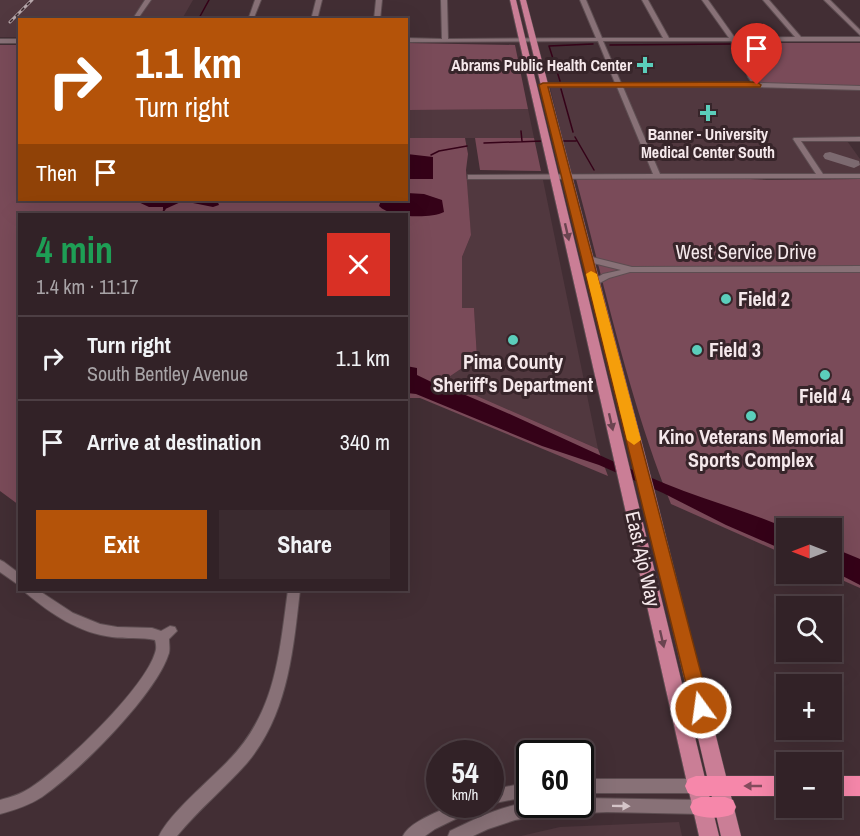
<!DOCTYPE html>
<html lang="en">
<head>
<meta charset="utf-8">
<style>
	body { margin:0; font-family:"Archivo Narrow",sans-serif; background:#3a2a2f; color:#f1f3f6; height:100vh; display:flex; flex-direction:column; font-size:22px; white-space:nowrap }
	* { box-sizing:border-box; margin:0 }
	p { font-size:20px; color:#a8a4a7 }
	.icon { flex:none; width:33px; height:33px; fill:none; stroke:currentColor; stroke-width:2; stroke-linecap:round; stroke-linejoin:round }
	.map { position:relative; flex:1; overflow:hidden }
	.details { position:absolute; left:18px; top:213px; width:390px; height:378px; display:flex; flex-direction:column; background:#322227; border-radius:0px; box-shadow:0 6px 24px #0002,0 0 0 2px #4d3f44 }
	.details>* { flex:none }
	.top-card { position:absolute; left:18px; top:18px; width:390px; height:183px; border-radius:0px; box-shadow:0 6px 24px #0002,0 0 0 2px #4d3f44; background:#b45309; color:#fff; overflow:hidden }
	.needle { width:39px; rotate:270deg }
	.controls { position:absolute; left:776px; top:518px; display:grid; gap:12px }
	.controls a { display:grid; place-items:center; width:66px; height:66px; border-radius:0px; background:#322227; box-shadow:0 6px 24px #0002,0 0 0 2px #4d3f44; font-size:30px }
	.speed { position:absolute; left:426px; top:740px; display:flex; gap:12px; font-size:30px; font-weight:700; text-align:center }
	.speed>* { display:grid; place-content:center; width:78px; height:78px; border-radius:50%; background:#322227; box-shadow:0 6px 24px #0002,0 0 0 2px #4d3f44; line-height:1 }
	.speed small { font-size:15px; font-weight:400 }
	.speed .limit { border:3px solid #111; border-radius:9px; background:#fff; color:#111 }
	.pin { position:absolute; display:grid; place-items:center; width:51px; height:51px; color:#fff; margin:-62px -26px; border-radius:50% 50% 50% 0; rotate:-45deg; box-shadow:0 0 6px #0007 }
	.pin .icon { rotate:45deg }
	.me { position:absolute; width:66px; margin:-33px; rotate:346deg; stroke-linejoin:round; filter:drop-shadow(0 0 4px #0008) }
	.turn { display:flex; align-items:center; gap:21px; height:126px; padding:0 18px; font-size:27px }
	.turn .icon { width:78px; height:78px; stroke-width:2.5 }
	.turn b { display:block; font-size:42px; line-height:51px }
	.then { display:flex; align-items:center; height:57px; padding:0 18px; background:#0003; gap:12px; font-size:22px }
	.round { display:grid; place-items:center; flex:none; width:63px; height:63px; border-radius:0px; background:#3a2a2f }
	.head { display:flex; align-items:center; justify-content:space-between; height:102px; padding:0 18px }
	h1 { font-size:36px; font-weight:800; line-height:45px; color:#1e9e55 }
	.cta { display:flex; gap:12px; margin-top:auto; padding:12px 18px }
	.cta a { flex:1; height:69px; border-radius:0px; background:#b45309; color:#fff; font-size:24px; font-weight:800; line-height:69px; text-align:center }
	.cta a+a { background:#3a2a2f; color:#f1f3f6 }
	ul { padding:0; list-style:none }
	li { display:flex; align-items:center; gap:18px; height:84px; padding:0 18px; border-top:2px solid #4d3f44 }
	li div { flex:1 }
	li b { display:block; font-size:22px }
	li em { font-style:normal }
	.map>svg:first-child { display:block }
	.built { fill:#51383f }
	.green { fill:#7a4b59 }
	.water { fill:#350218 }
	.lines { fill:none; stroke-linecap:round; stroke-linejoin:round }
	.stream { stroke:#350218; stroke-width:1.5 }
	.taxiway { fill:#7c6a70; fill-rule:evenodd }
	.minor-casing { stroke:#5d4d51; stroke-width:2 }
	.major-casing { stroke:#5d4d51; stroke-width:1 }
	.highway-casing { stroke:#5d4d51; stroke-width:1 }
	.minor { fill:#887177; fill-rule:evenodd }
	.major { fill:#ca7e96; fill-rule:evenodd }
	.highway { fill:#f687aa; fill-rule:evenodd }
	.rail-casing { stroke:#b7a7ab; stroke-width:3 }
	.rail { stroke:#37252a; stroke-width:1.5; stroke-dasharray:4; stroke-linecap:butt }
	.oneway { fill:#6a4450 }
	.oneway2 { fill:#834c5d }
	.oneway3 { fill:#d4c4c8 }
	.route { fill:#b45309; stroke:#753606; stroke-width:1.5 }
	.slow { fill:#f59e0b }
	.poi-dot { fill:#5bcebb; stroke:#37252a; stroke-width:2 }
	.labels { text-anchor:middle; stroke-width:6; stroke-linejoin:round; paint-order:stroke }
	.far-poi-label { font-size:16px; font-weight:bold; fill:#f5e8eb; stroke:#37252a; text-anchor:end }
	.street-label { font-size:20px; fill:#f5e8eb; stroke:#37252a }
	.poi-label { font-size:20px; font-weight:bold; fill:#f5e8eb; stroke:#37252a }
</style>
</head>
<body>
<div class="map">
<svg width="860" height="836" viewBox="0 0 860 836">
	<rect width="100%" height="100%" fill="#422e34"/>
	<!-- built -->
	<path class="built" d="M0 0H193L182 19 20 20 19 37H0Z
		M761 86 860 89V138H845L860 159V173H571L550 87Z
		M528 109 534 138H407L406 110Z
		M466 179 543 180 598 449 443 381 477 358 474 308H462V257L471 235Z
		M679 822 682 836H521L560 827Z"/>
	<!-- green -->
	<path class="green" d="M407 43 515 45 528 109 407 110Z
		M744 43H860V86L760 83C752 70 750 56 744 43Z
		M0 45H19L20 200H406L407 138H465L468 154 466 170 471 235 462 257V308H474L477 358 443 381 598 449 608 476 420 398H407L406 214H20L19 505 0 491Z
		M475 138H534L541 171 480 170Z
		M732 178 767 180 860 179V588L826 573H831V528H786V555L671 504C629 400 605 287 576 179Z"/>
	<!-- water -->
	<path class="water" d="M407 154 433 157V179H407Z
		M407 193 424 194 442 200 444 212C430 219 390 218 379 206L381 200H406Z
		M134 200H217L219 205 213 207 183 201 163 210V207H149Z
		M406 366 417 368V375L450 391H456C527 420 595 455 666 484 705 500 747 511 786 528V551L726 525 663 493 599 465 542 446 416 394 407 393Z
		M831 547 860 559V585L831 570Z"/>
	<g class="lines">
		<!-- stream -->
		<path class="stream" d="M198 20 209 0
			M742 44 762 43
			M610 45 730 44
			M560 81 549 46 593 44
			M561 89 573 132
			M521 131 522 141
			M575 137 594 170
			M560 141H576
			M484 143 543 141
			M431 155 439 151 467 146
			M161 214 165 209"/>
		<!-- taxiway -->
		<path class="taxiway" d="M830 152 859 161 860 165 854 168 825 159 823 156 825 153Z"/>
		<!-- minor casing -->
		<g class="minor-casing">
			<path id="minor" d="M145 0H151L137 20H132Z
				M255 0H261L253 20H248Z
				M316 0H322L317 20H311Z
				M376 0H382L380 20H374Z
				M441 0H447L448 39 596 38 580 0H586L602 38H663L642 0H648L669 38H729L702 0H708L735 38 795 37 763 0H769L801 37H860V41H737L747 55 754 77 759 83 860 86V90L757 87H623L660 174H816L793 139 794 138 860 137V141H801L823 174H860V178L468 179V175H471L653 174 617 87H543L540 85 543 83H615L598 41 406 42V38L442 39ZM603 41H731L741 55 748 77 752 83H621Z
				M824 0H830L860 30V35Z
				M0 39H20V43H0Z
				M588 256 632 267 860 266V272H630L609 278 594 286 591 285V281L603 274 621 270 585 261 584 259Z
				M0 560 4 562 20 574V586L0 572Z
				M24 590H38L73 613 100 624 117 627 152 628 161 631 170 626 175 627 177 631 169 639C169 644 170 648 169 653 156 695 79 771 42 797 30 805 15 810 0 814V800C11 797 21 794 30 788 63 767 144 689 155 653 157 648 156 644 155 640 141 637 126 639 112 637 79 633 51 614 26 593Z
				M288 590H300C293 651 288 714 247 763 225 788 198 810 177 836H159C169 814 210 780 228 761 276 712 279 655 288 590Z
				M580 779H696L701 781 704 786 701 791 696 793H580Z
				M530 782V796L490 804V790Z
				M580 798 701 800 706 802 709 807 706 812 701 814 607 812 545 815 515 820 488 829 473 836H448L450 831C473 820 504 804 530 803 545 803 564 804 580 804Z
				M455 804H479L476 809 435 829 425 836H403C409 822 440 811 455 804Z"/>
		</g>
		<!-- major casing -->
		<g class="major-casing">
			<path id="major" d="M510 0H516L719 836H699Z
				M520 0H526L654 489 741 836H721L640 489Z"/>
		</g>
		<!-- highway casing -->
		<g class="highway-casing">
			<path id="highway" d="M696 776H786V796H696L688 793 685 786 688 779Z
				M831 776H860V796H831Z
				M701 797H725L733 800 736 807 733 814C721 819 705 819 693 814L690 807 693 800Z"/>
		</g>
		<!-- minor -->
		<use href="#minor" class="minor"/>
		<!-- major -->
		<use href="#major" class="major"/>
		<!-- highway -->
		<use href="#highway" class="highway"/>
		<!-- rail casing -->
		<g class="rail-casing">
			<path id="rail" d="M10 22 32 0"/>
		</g>
		<!-- rail -->
		<use href="#rail" class="rail"/>
	</g>
	<!-- one-way arrows -->
	<defs><path id="oneway-solid" d="M-6-.8H1V-3.2L6.5 0L1 3.2V.8H-6Z" transform="scale(1.5)"/></defs>
	<g class="oneway">
		<use href="#oneway-solid" transform="translate(567 232) rotate(77)"/>
		<use href="#oneway-solid" transform="translate(611 422) rotate(77)"/>
		<use href="#oneway-solid" transform="translate(662 639) rotate(77)"/>
	</g>
	<use class="oneway2" href="#oneway-solid" transform="translate(753 786) rotate(180)"/>
	<use class="oneway3" href="#oneway-solid" transform="translate(621 806) rotate(1)"/>
	<!-- route -->
	<path class="route" d="M757 82 761 85 760 87H548L710 708 708 714 701 716 694 714 692 708 539 85 543 83Z"/>
	<!-- slow -->
	<path class="slow" d="M591 271 597 274 641 440 634 445 627 440 586 274Z"/>
	<!-- markers -->
	<g class="poi-dot">
		<path d="M642 56h6v6h6v6h-6v6h-6v-6h-6v-6h6z"/>
		<path d="M705 104h6v6h6v6h-6v6h-6v-6h-6v-6h6z"/>
		<circle cx="726" cy="299" r="6"/>
		<circle cx="513" cy="340" r="6"/>
		<circle cx="697" cy="350" r="6"/>
		<circle cx="825" cy="375" r="6"/>
		<circle cx="751" cy="416" r="6"/>
	</g>
	<g class="labels">
		<!-- far-poi labels -->
		<g class="far-poi-label">
			<text x="632" y="71">Abrams Public Health Center</text>
			<text x="708" y="140" text-anchor="middle">Banner - University<tspan x="708" dy="18">Medical Center South</tspan></text>
		</g>
		<!-- street labels -->
		<g class="street-label">
			<text x="746" y="259">West Service Drive</text>
			<text transform="translate(643 559) rotate(77)" y="7">East Ajo Way</text>
		</g>
		<!-- poi labels -->
		<g class="poi-label">
			<text x="738" y="306" text-anchor="start">Field 2</text>
			<text x="709" y="357" text-anchor="start">Field 3</text>
			<text x="513" y="369">Pima County<tspan x="513" dy="23">Sheriff's Department</tspan></text>
			<text x="825" y="403">Field 4</text>
			<text x="751" y="444">Kino Veterans Memorial<tspan x="751" dy="23">Sports Complex</tspan></text>
		</g>
	</g>
</svg>
<div class="controls">
<a><svg class="needle" viewBox="-14 -14 28 28"><path d="M0-13l5 13h-10z" fill="#e53935"/><path d="M0 13l5-13h-10z" fill="#a8a4a7"/></svg></a>
<a><svg class="icon" aria-label="search" viewBox="0 0 24 24"><circle cx="10" cy="10" r="6"/><path d="M15 15l6 6"/></svg></a>
<a>+</a>
<a>−</a>
</div>
<div class="speed"><div>54<small>km/h</small></div><div class="limit">60</div></div>
<div class="pin" style="left:757px;top:85px;background:#d93025"><svg class="icon" aria-label="arrive" viewBox="0 0 24 24"><path d="M6 21V4h12l-3 4 3 4H6"/></svg></div>
<svg class="me" style="left:701px;top:708px" viewBox="-20 -20 40 40"><circle r="17" fill="#b45309" stroke="#fff" stroke-width="3"/><path d="M0-11L8 9 0 5-8 9z" fill="#fff"/></svg>
<div class="top-card">
<div class="turn"><svg class="icon" aria-label="right" viewBox="0 0 24 24"><path d="M7 20v-9h11M14 6l5 5-5 5"/></svg><div><b>1.1 km</b>Turn right</div></div>
<div class="then">Then<svg class="icon" aria-label="arrive" viewBox="0 0 24 24"><path d="M6 21V4h12l-3 4 3 4H6"/></svg></div>
</div>
<section class="details">
<div class="head"><div><h1>4 min</h1><p>1.4 km · 11:17</p></div><a class="round" style="background:#d93025;color:#fff"><svg class="icon" aria-label="close" viewBox="0 0 24 24"><path d="M6 6l12 12M18 6L6 18"/></svg></a></div>
<ul>
<li><svg class="icon" aria-label="right" viewBox="0 0 24 24"><path d="M7 20v-9h11M14 6l5 5-5 5"/></svg><div><b>Turn right</b><p>South Bentley Avenue</p></div><em>1.1 km</em></li>
<li><svg class="icon" aria-label="arrive" viewBox="0 0 24 24"><path d="M6 21V4h12l-3 4 3 4H6"/></svg><div><b>Arrive at destination</b></div><em>340 m</em></li>
</ul>
<div class="cta"><a>Exit</a><a>Share</a></div>
</section>
</div>
</body>
</html>
